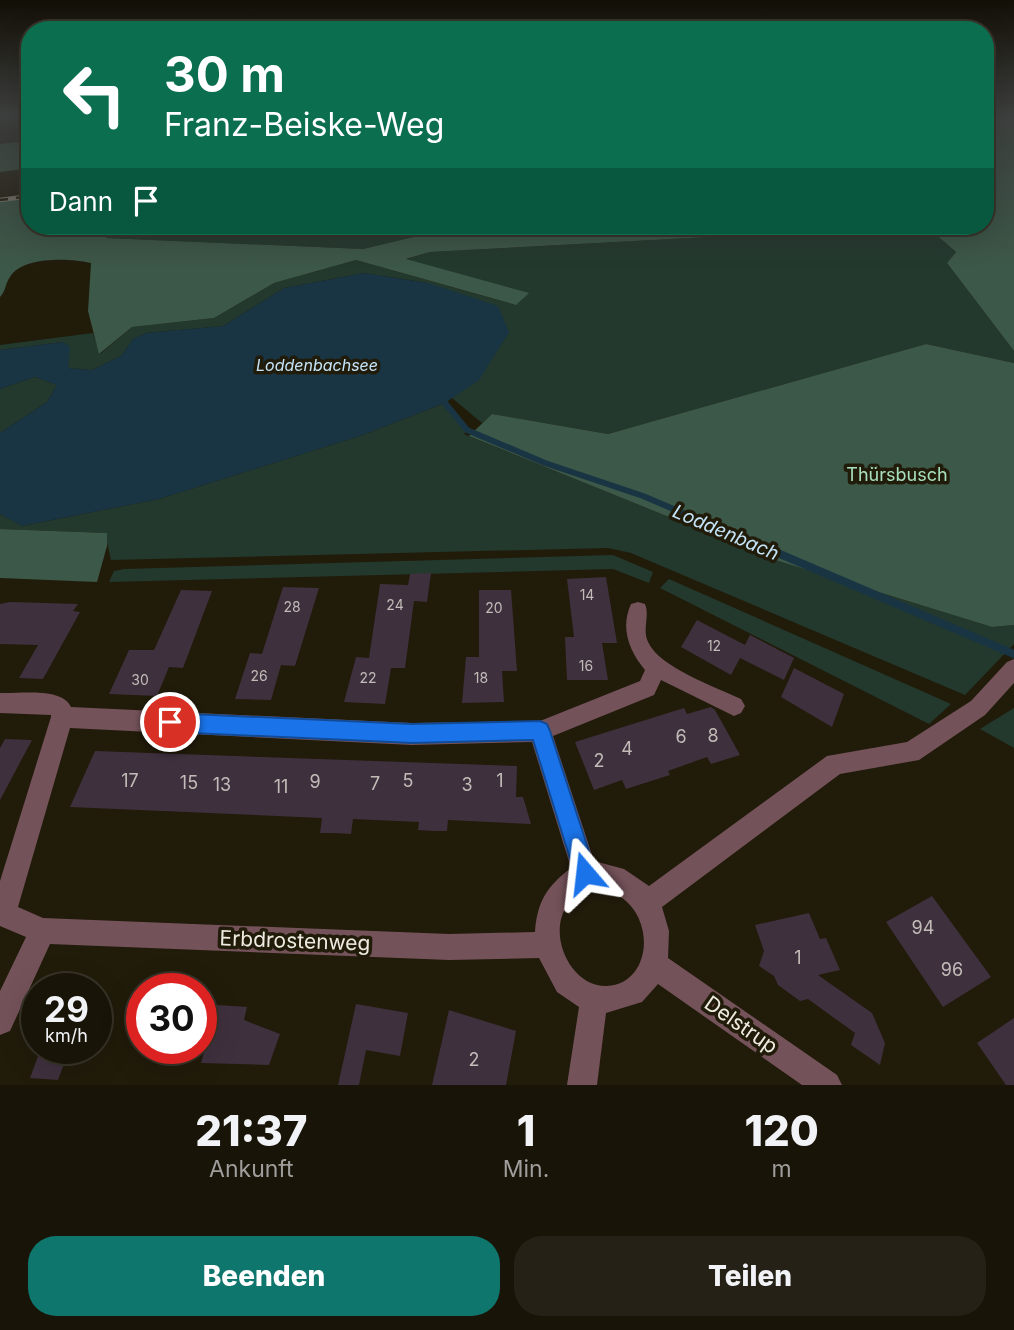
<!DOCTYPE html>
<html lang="de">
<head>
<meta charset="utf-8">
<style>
	body { margin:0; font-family:Inter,sans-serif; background:#262116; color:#f1f3f6; height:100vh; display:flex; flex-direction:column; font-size:26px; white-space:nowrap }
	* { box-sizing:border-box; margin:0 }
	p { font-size:23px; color:#9f9e9c }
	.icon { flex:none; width:38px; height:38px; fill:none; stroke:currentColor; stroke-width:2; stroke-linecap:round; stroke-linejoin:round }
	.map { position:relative; height:1085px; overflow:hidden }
	.side { display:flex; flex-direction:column; background:#191408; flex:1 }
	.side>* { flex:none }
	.guide { position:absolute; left:21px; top:21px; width:973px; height:214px; border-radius:28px; box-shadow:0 7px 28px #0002,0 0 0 2px #373329; background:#0b6e4f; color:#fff; overflow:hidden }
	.speed { position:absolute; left:21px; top:973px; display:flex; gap:14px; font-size:35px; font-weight:700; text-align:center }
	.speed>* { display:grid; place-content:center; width:91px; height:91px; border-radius:50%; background:#191408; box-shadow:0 7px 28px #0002,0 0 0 2px #373329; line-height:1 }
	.speed small { font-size:18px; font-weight:400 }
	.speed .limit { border:10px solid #d22; background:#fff; color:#111 }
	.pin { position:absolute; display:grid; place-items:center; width:60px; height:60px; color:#fff; margin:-30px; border:4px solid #fff; border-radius:50%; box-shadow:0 2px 7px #0007 }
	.me { position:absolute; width:77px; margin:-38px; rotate:343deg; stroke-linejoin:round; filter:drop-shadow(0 0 5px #0008) }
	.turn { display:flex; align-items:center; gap:24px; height:147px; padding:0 28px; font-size:32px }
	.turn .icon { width:91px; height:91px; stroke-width:2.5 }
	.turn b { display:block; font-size:49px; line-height:60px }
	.then { display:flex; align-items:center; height:66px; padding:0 28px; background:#0003; gap:14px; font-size:26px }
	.eta { display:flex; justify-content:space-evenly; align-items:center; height:119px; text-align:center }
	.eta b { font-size:42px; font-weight:800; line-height:49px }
	.cta { display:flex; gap:14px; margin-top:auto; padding:14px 28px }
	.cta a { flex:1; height:80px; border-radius:28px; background:#0f766e; color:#fff; font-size:28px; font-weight:800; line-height:80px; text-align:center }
	.cta a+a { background:#262116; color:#f1f3f6 }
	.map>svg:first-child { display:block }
	.green { fill:#23392d }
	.forest { fill:#3c5848 }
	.water { fill:#193544 }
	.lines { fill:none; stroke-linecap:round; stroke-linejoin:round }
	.stream-far1 { stroke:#193544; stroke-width:6 }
	.stream { stroke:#193544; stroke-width:8 }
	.building { fill:#3f303e }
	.minor { fill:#74525a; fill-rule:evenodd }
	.rail-casing { stroke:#878375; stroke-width:4.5 }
	.rail { stroke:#211b0a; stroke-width:2.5; stroke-dasharray:8; stroke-linecap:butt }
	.route { fill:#1a73e8; stroke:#114b97; stroke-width:2 }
	.labels { text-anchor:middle; stroke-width:7; stroke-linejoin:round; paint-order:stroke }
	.number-label { font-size:14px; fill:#c2bcb8 }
	.far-water-label { font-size:16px; font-style:italic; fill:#c4e5f9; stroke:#211b0a }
	.park-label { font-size:18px; fill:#a8e0bf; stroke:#211b0a }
	.near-number-label { font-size:18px; fill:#c2bcb8 }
	.water-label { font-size:19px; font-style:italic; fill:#c4e5f9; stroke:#211b0a }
	.near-street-label { font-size:21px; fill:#eeebe0; stroke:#211b0a }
</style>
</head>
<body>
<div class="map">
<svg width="1014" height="1085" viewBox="0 0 1014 1085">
	<rect width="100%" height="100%" fill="#211b0a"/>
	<!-- green -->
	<path class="green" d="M106 226H459L363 249 105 238Z
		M755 226H926L956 252 947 263 1014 351V363L926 344 608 434 492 414 482 423 452 398 479 379 428 283 364 273 284 288 223 326 146 333 133 339 121 356 92 370 68 368 63 342 0 350V345L93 333 100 354 132 327 214 318 274 283 356 260 515 305 404 260 430 252 745 235Z
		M35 377 57 385 47 402 0 433V389Z
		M445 403 467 430 464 434 775 560 992 627 1014 625V644L965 695 631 553 608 548 111 560 105 533 0 529V514L22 526 159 499 360 436Z
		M613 555 653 572 649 583 613 569 109 582 114 571 124 569Z
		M669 579 951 704 929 724 660 588Z
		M1014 708V748L980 729Z"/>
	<!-- forest -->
	<path class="forest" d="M985 116H1014V351L947 263 956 252 926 226H985Z
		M30 141V168L0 172V144Z
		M30 196V226H106V238L363 249 459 226H755L746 235 430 252 406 259 529 293 516 305 356 260 274 283 214 318 132 327 99 354 88 311 91 263C71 258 22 256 10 277 5 284 6 291 0 297V200Z
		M926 344 1014 363V625L992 627 775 560 469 436 492 414 608 434Z
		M0 529 107 533V546L97 582 0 578Z"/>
	<!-- water -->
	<path class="water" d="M364 273 428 283 498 306 509 332 479 380 445 403 360 436 159 499 22 526 0 514V433L47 402 57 385 35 377 0 389V350L63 342 70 347 68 368 92 370 121 356 133 339 146 333 223 326 284 288Z"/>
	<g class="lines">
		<!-- stream-far1 -->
		<path class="stream-far1" d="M445 403 467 430 545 463 643 496 758 545"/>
		<!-- stream -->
		<path class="stream" d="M754 543 1014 654"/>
	</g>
	<!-- building -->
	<path class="building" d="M431 573 427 602 414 601 405 668H391L385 704 344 702 356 657 369 658 380 584 408 585 410 574Z
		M606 577 617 643H602L608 680H567L565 637H574L567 579Z
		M283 587 319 588 295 666 281 665 271 700 235 699 250 653 262 654Z
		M181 590 212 591 183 668 169 667 157 696 109 694 129 650H154Z
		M479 590H511L517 671H502L504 702 462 703 466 657H479Z
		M10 602 78 604 73 611 80 612 43 679 19 678 38 645 0 644V604Z
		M697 620 745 645 750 635 794 658 784 680 740 658 731 675 681 647Z
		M794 668 844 694 832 727 781 697Z
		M711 707 715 710 740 755 711 764 707 757 668 771 670 775 626 789 622 780 594 790 575 742 684 708 687 714Z
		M5 739 32 740 0 800V748Z
		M95 751 517 766 516 797H523L531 824 448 820 447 831H433L418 830 419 822 353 819 351 834 335 833H320L322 818 70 807Z
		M932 896 991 977 943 1007 886 922Z
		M809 913 820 939 826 938 840 970 818 975 872 1013 885 1043 880 1065 851 1045 855 1033 808 999 800 1001 778 985 774 976 759 966 764 951 755 925Z
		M356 1004 408 1013 400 1056 366 1050 359 1085H338Z
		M217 1005 247 1007 244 1020 280 1034 269 1065 201 1063Z
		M449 1010 516 1031 506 1085H432Z
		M1014 1018V1085H1006L977 1043Z
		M41 1048H70L58 1080 30 1078Z"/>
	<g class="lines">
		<!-- minor -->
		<path class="minor" d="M638 602 645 604C650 616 642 629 648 642 660 668 716 687 741 699L745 706 741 713 734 716 661 680 654 695 553 736 594 861 624 869 649 886 827 756 907 742 971 701 1007 662 1014 659V683L985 715 919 760 840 774 662 907 669 931 668 958 837 1075 842 1085H802L658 984 642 1002 606 1013 597 1085H567L579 1007 557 992 539 958 449 960 50 944 10 1031 0 1035V991L26 937 0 926V881L51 717V715L0 713V693C19 694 62 687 71 707L412 723 540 721 640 681 645 670C629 651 620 628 631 604ZM70 728 412 745 532 742 571 868C547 886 537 902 535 932L449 934 43 918 18 907ZM589 886C660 892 658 984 607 986 573 987 551 942 563 913 569 900 578 894 589 886Z"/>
		<!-- rail casing -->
		<g class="rail-casing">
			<path id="rail" d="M0 200 30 196"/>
		</g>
		<!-- rail -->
		<use href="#rail" class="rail"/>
	</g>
	<!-- sky -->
	<linearGradient id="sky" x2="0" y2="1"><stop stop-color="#120f06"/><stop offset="0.43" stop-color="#3d3f3e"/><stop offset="1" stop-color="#3d3f3e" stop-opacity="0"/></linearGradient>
	<rect width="1014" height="268" fill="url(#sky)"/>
	<!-- route -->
	<path class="route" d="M170 713 412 724 540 721 547 724 550 731 596 873 593 881 585 884 577 881 533 740 412 743 170 732 163 729 160 722 163 716Z"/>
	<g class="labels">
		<!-- number labels -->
		<g class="number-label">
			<text x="587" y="600">14</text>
			<text x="395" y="610">24</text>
			<text x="292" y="612">28</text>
			<text x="494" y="613">20</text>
			<text x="714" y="651">12</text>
			<text x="586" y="671">16</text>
			<text x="259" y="681">26</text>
			<text x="368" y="683">22</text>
			<text x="481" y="683">18</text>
			<text x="140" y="685">30</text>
		</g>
		<!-- far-water labels -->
		<g class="far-water-label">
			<text x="317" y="371">Loddenbachsee</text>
		</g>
		<!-- park labels -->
		<g class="park-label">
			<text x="897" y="481">Thürsbusch</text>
		</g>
		<!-- near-number labels -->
		<g class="near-number-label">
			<text x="713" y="742">8</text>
			<text x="681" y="743">6</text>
			<text x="627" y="755">4</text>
			<text x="599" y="767">2</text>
			<text x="130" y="787">17</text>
			<text x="408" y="787">5</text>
			<text x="500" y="787">1</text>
			<text x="315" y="788">9</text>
			<text x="189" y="789">15</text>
			<text x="375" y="790">7</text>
			<text x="222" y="791">13</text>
			<text x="467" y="791">3</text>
			<text x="281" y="793">11</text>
			<text x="923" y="934">94</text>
			<text x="798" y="964">1</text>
			<text x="952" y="976">96</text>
			<text x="474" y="1066">2</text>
		</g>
		<!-- water labels -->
		<g class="water-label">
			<text transform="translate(726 532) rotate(23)" y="7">Loddenbach</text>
		</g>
		<!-- near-street labels -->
		<g class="near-street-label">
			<text transform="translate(295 941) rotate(2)" y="7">Erbdrostenweg</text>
			<text transform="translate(741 1025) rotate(35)" y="7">Delstrup</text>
		</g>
	</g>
</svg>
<div class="speed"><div>29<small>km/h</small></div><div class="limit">30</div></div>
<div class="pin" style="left:170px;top:722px;background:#d93025"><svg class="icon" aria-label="arrive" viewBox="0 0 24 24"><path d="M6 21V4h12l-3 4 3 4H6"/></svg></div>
<svg class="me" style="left:585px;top:873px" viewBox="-20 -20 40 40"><path d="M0-17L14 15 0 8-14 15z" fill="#1a73e8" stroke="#fff" stroke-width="4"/></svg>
<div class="guide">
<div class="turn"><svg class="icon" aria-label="left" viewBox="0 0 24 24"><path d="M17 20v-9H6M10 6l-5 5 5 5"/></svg><div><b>30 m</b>Franz-Beiske-Weg</div></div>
<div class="then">Dann<svg class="icon" aria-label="arrive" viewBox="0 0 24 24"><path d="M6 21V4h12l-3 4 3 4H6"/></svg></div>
</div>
</div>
<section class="side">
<div class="eta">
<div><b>21:37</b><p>Ankunft</p></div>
<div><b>1</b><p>Min.</p></div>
<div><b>120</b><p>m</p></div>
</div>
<div class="cta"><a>Beenden</a><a>Teilen</a></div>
</section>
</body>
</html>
